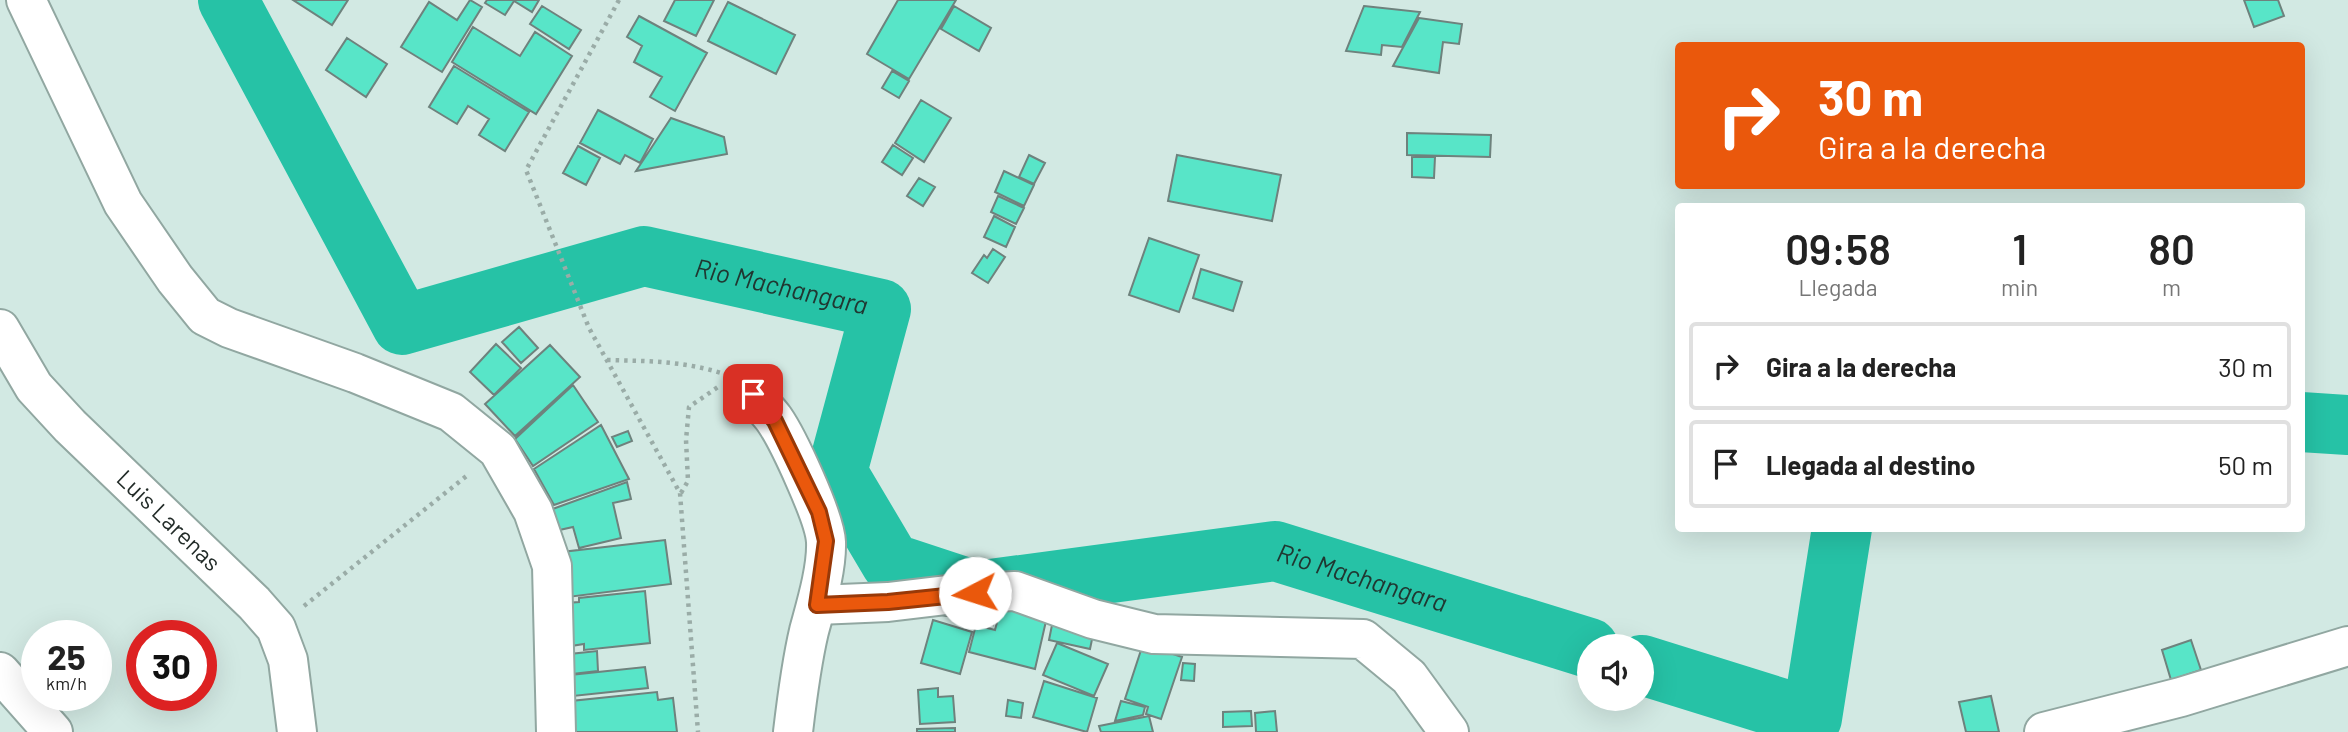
<!DOCTYPE html>
<html lang="es">
<head>
<meta charset="utf-8">
<style>
	body { margin:0; font-family:Barlow,sans-serif; background:#f6f6f6; color:#222; height:100vh; display:flex; flex-direction:column; font-size:26px; white-space:nowrap }
	* { box-sizing:border-box; margin:0 }
	p { font-size:23px; color:#767676 }
	.icon { flex:none; width:38px; height:38px; fill:none; stroke:currentColor; stroke-width:2; stroke-linecap:round; stroke-linejoin:round }
	.map { position:relative; flex:1; overflow:hidden }
	.side { position:absolute; left:1675px; top:203px; width:630px; height:329px; display:flex; flex-direction:column; background:#fff; border-radius:7px; box-shadow:0 7px 28px #0002 }
	.side>* { flex:none }
	.banner { position:absolute; left:1675px; top:42px; width:630px; height:147px; border-radius:7px; box-shadow:0 7px 28px #0002; background:#ea580c; color:#fff; overflow:hidden }
	.controls { position:absolute; left:1577px; top:634px; display:grid; gap:14px }
	.controls a { display:grid; place-items:center; width:77px; height:77px; border-radius:50%; background:#fff; box-shadow:0 7px 28px #0002; font-size:35px }
	.speed { position:absolute; left:21px; top:620px; display:flex; gap:14px; font-size:35px; font-weight:700; text-align:center }
	.speed>* { display:grid; place-content:center; width:91px; height:91px; border-radius:50%; background:#fff; box-shadow:0 7px 28px #0002; line-height:1 }
	.speed small { font-size:18px; font-weight:400 }
	.speed .limit { border:10px solid #d22; background:#fff; color:#111 }
	.pin { position:absolute; display:grid; place-items:center; width:60px; height:60px; color:#fff; margin:-30px; border-radius:14px; box-shadow:0 4px 10px #0006 }
	.me { position:absolute; width:77px; margin:-38px; rotate:265deg; stroke-linejoin:round; filter:drop-shadow(0 0 5px #0008) }
	.turn { display:flex; align-items:center; gap:24px; height:147px; padding:0 28px; font-size:32px }
	.turn .icon { width:91px; height:91px; stroke-width:2.5 }
	.turn b { display:block; font-size:49px; line-height:60px }
	.eta { display:flex; justify-content:space-evenly; align-items:center; height:119px; text-align:center }
	.eta b { font-size:42px; font-weight:600; line-height:49px }
	ul { padding:0; list-style:none }
	li { display:flex; align-items:center; gap:21px; height:88px; margin:0 14px 10px; padding:0 14px; border:4px solid #e0e0e0; border-radius:7px }
	li div { flex:1 }
	li b { display:block; font-size:26px }
	li em { font-style:normal }
	.map>svg:first-child { display:block }
	.lines { fill:none; stroke-linecap:round; stroke-linejoin:round }
	.river { stroke:#26c2a6; stroke-width:60 }
	.building { fill:#58e5c8; stroke:#6e827d; stroke-width:2 }
	.minor-casing { stroke:#91a7a1; stroke-width:42 }
	.path { stroke:#9aaca7; stroke-width:4.5; stroke-dasharray:3.5 5; stroke-linecap:butt }
	.minor { stroke:#fff; stroke-width:38 }
	.route-casing { stroke:#983908; stroke-width:18 }
	.route { stroke:#ea580c; stroke-width:12 }
	.labels { text-anchor:middle; stroke-width:7; stroke-linejoin:round; paint-order:stroke }
	.street-label { font-size:24px; fill:#232c29; stroke:#dff7f0 }
	.water-label { font-size:26px; font-style:italic; fill:#203731; stroke:#dff7f0 }
</style>
</head>
<body>
<div class="map">
<svg width="2348" height="732" viewBox="0 0 2348 732">
	<rect width="100%" height="100%" fill="#d2e9e3"/>
	<g class="lines">
		<!-- river -->
		<g class="river">
			<path id="s1" d="M228 0 402 325 644 256 881 309 837 472 891 563 976 591 1275 551 1589 648"/>
			<path d="M2301 422 2348 425"/>
			<path d="M1642 665 1812 718 1842 528"/>
		</g>
	</g>
	<!-- building -->
	<path class="building" d="M293 0H348L332 25Z
		M470 0 482 7 442 72 401 47 429 2 457 20Z
		M487 0H539L532 12 514 1 505 15 485 3Z
		M675 0H714L696 36 664 21Z
		M898 0H956L909 79 867 54Z
		M2244 0H2278L2284 16 2254 27Z
		M728 2 795 35 776 74 708 41Z
		M542 6 581 30 569 49 530 24Z
		M954 6 991 28 979 51 941 29Z
		M1364 6 1420 12 1402 47 1382 45 1381 55 1346 51Z
		M639 16 707 53 675 111 650 97 662 77 634 62 642 46 627 37Z
		M1419 18 1462 24 1459 44 1443 42 1439 73 1393 66Z
		M473 27 520 56 535 32 572 56 536 114 452 62Z
		M347 38 387 64 366 97 326 70Z
		M454 66 529 112 505 151 479 135 489 119 468 106 457 124 429 107Z
		M892 71 909 81 899 98 882 88Z
		M921 100 951 118 924 162 895 143Z
		M598 110 653 139 640 163 625 155 620 164 580 143Z
		M671 118 724 137 727 154 636 171Z
		M1407 133 1491 135 1490 157 1407 155Z
		M893 145 913 158 902 175 882 162Z
		M578 146 600 158 586 185 563 173Z
		M1029 155 1045 163 1034 184 1019 177Z
		M1177 155 1281 175 1272 221 1168 201Z
		M1412 157H1435L1434 178 1412 177Z
		M1004 171 1034 185 1024 206 995 192Z
		M919 178 935 187 923 206 907 196Z
		M998 196 1024 208 1016 224 991 212Z
		M994 216 1015 227 1006 247 984 237Z
		M1149 238 1199 255 1179 312 1129 295Z
		M993 249 1005 257 988 283 972 273 984 255 987 258Z
		M1201 269 1242 282 1233 311 1193 298Z
		M519 327 538 348 521 363 502 342Z
		M496 344 521 368 494 395 470 372Z
		M550 345 580 377 515 436 485 404Z
		M573 385 598 422 533 466 515 439Z
		M601 425 629 479 554 505 534 469Z
		M628 431 632 441 617 447 612 437Z
		M627 482 631 499 613 503 621 538 579 548 573 527 555 531 550 510Z
		M665 540 671 584 568 597 562 552Z
		M645 591 650 643 584 650V644L571 646 566 603 579 602V598Z
		M1004 596 1049 608 1035 669 969 652 976 625 995 630Z
		M1001 600 993 625 932 613Z
		M1054 615 1095 625 1090 649 1049 640Z
		M933 620 972 632 960 674 921 663Z
		M2191 640 2201 670 2171 680 2162 650Z
		M1057 643 1108 664 1094 696 1043 675Z
		M1143 644 1182 657 1161 719 1146 714 1148 707 1125 699Z
		M597 651 598 671 572 674 570 654Z
		M1183 663 1195 664 1194 681 1181 680Z
		M645 667 648 688 573 696 570 675Z
		M1044 681 1097 698 1087 732 1033 717Z
		M938 688V697L953 696 955 722 920 724 918 690Z
		M657 692 658 700 673 698 677 732H575L571 701Z
		M1991 696 1999 732H1966L1959 702Z
		M1008 700 1023 703 1021 718 1006 716Z
		M1121 701 1145 707 1143 715 1115 721Z
		M1251 711 1252 726 1223 727V712Z
		M1275 711 1277 732H1256L1255 713Z
		M1149 716 1153 732H1101L1099 726Z
		M955 728V732H917V729Z"/>
	<g class="lines">
		<!-- minor casing -->
		<g class="minor-casing">
			<g id="minor">
				<path d="M26 0 123 203 175 279 205 316 229 328 355 373 451 412 498 450 533 511 552 566 556 732"/>
				<path id="s2" d="M0 329 34 387 70 426 254 603 276 628 288 660 297 732"/>
				<path d="M753 394C760 403 768 411 774 419 788 439 825 518 826 542 827 569 816 605 809 631 801 665 797 698 793 732"/>
				<path d="M817 605 888 602 955 594 1015 591 1093 619 1154 634 1363 639 1409 677 1449 732"/>
				<path d="M0 672 53 732"/>
				<path d="M2044 732 2181 697 2348 646"/>
			</g>
		</g>
		<!-- path -->
		<path class="path" d="M619 0 526 170 589 328 680 493 698 732
			M607 360C648 361 685 361 724 374
			M681 493 688 481 686 440 689 407 718 387
			M304 606 469 474"/>
		<!-- minor -->
		<use href="#minor" class="minor"/>
	</g>
	<g class="lines">
		<!-- route casing -->
		<g class="route-casing">
			<path id="route" d="M753 394 775 421 819 512 826 541 817 605 888 602 975 593"/>
		</g>
		<!-- route -->
		<use href="#route" class="route"/>
	</g>
	<g class="labels">
		<!-- street labels -->
		<g class="street-label">
			<text dy="8" stroke="none"><textPath href="#s2" startOffset="257">Luis Larenas</textPath></text>
		</g>
		<!-- water labels -->
		<g class="water-label">
			<text dy="9" stroke="none"><textPath href="#s1" startOffset="761">Rio Machangara</textPath></text>
			<text dy="9" stroke="none"><textPath href="#s1" startOffset="1620">Rio Machangara</textPath></text>
		</g>
	</g>
</svg>
<div class="controls">
<a><svg class="icon" aria-label="sound" viewBox="0 0 24 24"><path d="M4 9h4l5-4v14l-5-4H4zM17 9q2 3 0 6"/></svg></a>
</div>
<div class="speed"><div>25<small>km/h</small></div><div class="limit">30</div></div>
<div class="pin" style="left:753px;top:394px;background:#d93025"><svg class="icon" aria-label="arrive" viewBox="0 0 24 24"><path d="M6 21V4h12l-3 4 3 4H6"/></svg></div>
<svg class="me" style="left:975px;top:593px" viewBox="-20 -20 40 40"><circle r="19" fill="#fff"/><path d="M0-13L10 11 0 6-10 11z" fill="#ea580c"/></svg>
<div class="banner">
<div class="turn"><svg class="icon" aria-label="right" viewBox="0 0 24 24"><path d="M7 20v-9h11M14 6l5 5-5 5"/></svg><div><b>30 m</b>Gira a la derecha</div></div>
</div>
<section class="side">
<div class="eta">
<div><b>09:58</b><p>Llegada</p></div>
<div><b>1</b><p>min</p></div>
<div><b>80</b><p>m</p></div>
</div>
<ul>
<li><svg class="icon" aria-label="right" viewBox="0 0 24 24"><path d="M7 20v-9h11M14 6l5 5-5 5"/></svg><div><b>Gira a la derecha</b></div><em>30 m</em></li>
<li><svg class="icon" aria-label="arrive" viewBox="0 0 24 24"><path d="M6 21V4h12l-3 4 3 4H6"/></svg><div><b>Llegada al destino</b></div><em>50 m</em></li>
</ul>
</section>
</div>
</body>
</html>
